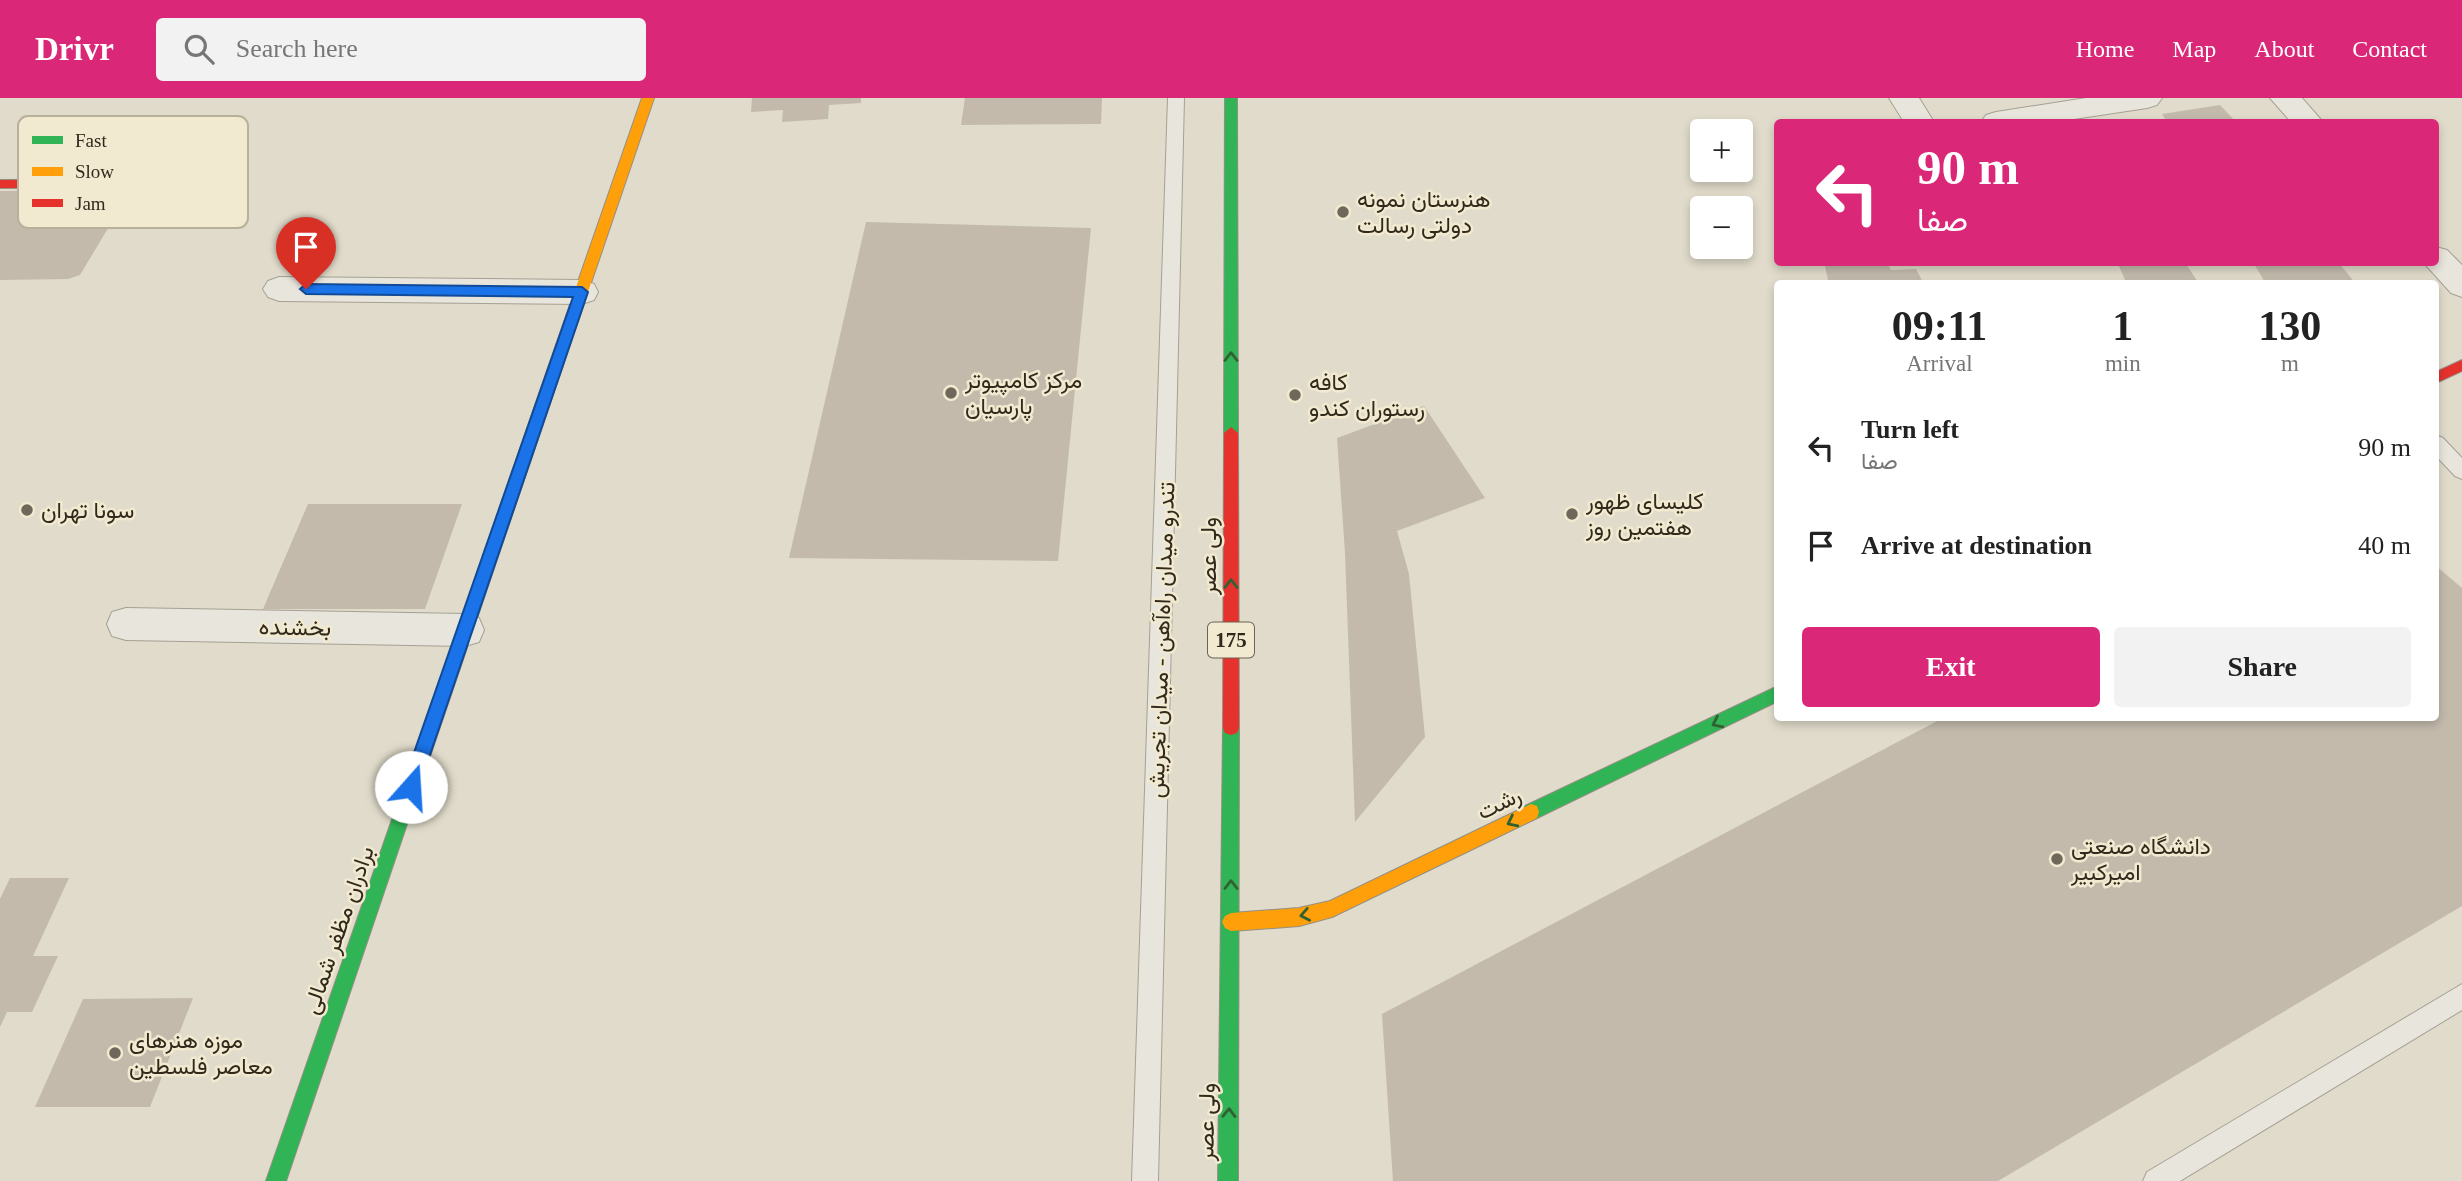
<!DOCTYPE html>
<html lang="en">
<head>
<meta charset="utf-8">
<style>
	body { margin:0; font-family:"Times New Roman",Vazirmatn,serif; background:#f2f2f2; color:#222; height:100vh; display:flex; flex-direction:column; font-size:26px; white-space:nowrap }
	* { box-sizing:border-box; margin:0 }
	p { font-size:23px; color:#767676 }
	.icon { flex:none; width:38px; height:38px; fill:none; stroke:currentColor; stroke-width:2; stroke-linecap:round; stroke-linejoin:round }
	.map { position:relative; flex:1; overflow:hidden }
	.side { position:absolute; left:1774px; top:182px; width:665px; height:441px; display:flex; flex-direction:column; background:#fff; border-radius:7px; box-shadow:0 4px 10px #0003 }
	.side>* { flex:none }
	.hud { position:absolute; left:1774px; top:21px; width:665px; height:147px; border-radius:7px; box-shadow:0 4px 10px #0003; background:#db2777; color:#fff; overflow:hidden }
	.controls { position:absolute; left:1690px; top:21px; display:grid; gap:14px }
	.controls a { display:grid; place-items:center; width:63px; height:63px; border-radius:7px; background:#fff; box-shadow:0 4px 10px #0003; font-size:35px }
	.pin { position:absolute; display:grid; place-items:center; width:60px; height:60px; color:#fff; margin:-72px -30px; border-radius:50% 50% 50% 0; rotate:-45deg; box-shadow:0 0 7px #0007 }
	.pin .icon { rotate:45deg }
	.me { position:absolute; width:77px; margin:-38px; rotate:19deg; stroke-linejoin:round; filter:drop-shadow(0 0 5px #0008) }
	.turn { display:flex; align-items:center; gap:24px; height:147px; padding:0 28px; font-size:32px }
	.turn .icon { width:91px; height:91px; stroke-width:2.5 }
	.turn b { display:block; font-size:49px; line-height:60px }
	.eta { display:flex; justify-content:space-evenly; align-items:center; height:119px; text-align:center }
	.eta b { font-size:42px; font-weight:700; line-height:49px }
	.action { display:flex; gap:14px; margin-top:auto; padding:14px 28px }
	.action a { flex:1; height:80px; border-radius:7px; background:#db2777; color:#fff; font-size:28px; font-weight:700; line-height:80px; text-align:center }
	.action a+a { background:#f2f2f2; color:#222 }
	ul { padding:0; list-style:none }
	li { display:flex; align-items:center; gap:21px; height:98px; padding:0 28px }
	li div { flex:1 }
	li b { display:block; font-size:26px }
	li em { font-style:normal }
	header { display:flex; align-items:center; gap:42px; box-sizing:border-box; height:98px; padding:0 35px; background:#db2777; color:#fff }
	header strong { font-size:33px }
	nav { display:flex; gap:38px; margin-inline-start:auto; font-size:24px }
	.search { width:490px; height:63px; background:#f2f2f2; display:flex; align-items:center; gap:18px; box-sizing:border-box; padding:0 24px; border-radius:7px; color:#767676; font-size:26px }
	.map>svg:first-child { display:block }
	.building { fill:#c3baac }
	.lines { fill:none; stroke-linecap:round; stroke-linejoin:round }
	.lane-casing { stroke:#a5a094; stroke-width:2 }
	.street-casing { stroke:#a5a094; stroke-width:2 }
	.fast-casing { stroke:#958f84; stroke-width:2 }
	.slow-casing { stroke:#958f84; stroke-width:2 }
	.jam-casing { stroke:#958f84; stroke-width:2 }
	.lane { fill:#e8e5dc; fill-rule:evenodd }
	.street { fill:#e8e5dc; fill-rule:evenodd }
	.fast { fill:#30b455; fill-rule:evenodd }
	.slow { fill:#ff9f0a; fill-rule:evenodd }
	.jam { fill:#e5322d; fill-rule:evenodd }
	.oneway { stroke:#316133 }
	.route { fill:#1a73e8; stroke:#114b97; stroke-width:2 }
	.poi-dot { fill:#6f675a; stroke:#f1ead0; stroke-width:2.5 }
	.labels { text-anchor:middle; stroke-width:5; stroke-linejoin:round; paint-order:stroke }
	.shield { fill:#f1ead0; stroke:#6b6353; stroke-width:2 }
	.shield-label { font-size:21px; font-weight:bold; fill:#32291d }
	.poi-label { font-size:23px; fill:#32291d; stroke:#f1ead0; text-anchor:start }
	.street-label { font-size:23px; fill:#32291d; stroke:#f1ead0 }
	.key { fill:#f1ead0; stroke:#b8b09a; stroke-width:2 }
	.key-label { font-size:19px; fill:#32291d }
</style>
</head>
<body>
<header>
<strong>Drivr</strong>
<div class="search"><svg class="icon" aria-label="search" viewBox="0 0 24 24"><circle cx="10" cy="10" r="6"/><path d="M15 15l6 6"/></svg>Search here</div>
<nav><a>Home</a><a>Map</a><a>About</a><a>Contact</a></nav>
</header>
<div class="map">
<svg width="2462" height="1083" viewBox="0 0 2462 1083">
	<rect width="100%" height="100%" fill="#e0dbca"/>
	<!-- building -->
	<path class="building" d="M752 0H861V5L829 7 828 21 782 24 783 12 751 14Z
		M965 0H1102L1101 26 961 27Z
		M2220 7 2236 24H2167L2162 16Z
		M131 92 80 177 68 181 0 182V93Z
		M866 124 1091 130 1058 463 789 460Z
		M1824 164H1887L1891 172 1916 171 1924 186H1829Z
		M2117 164H2185L2199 186H2127Z
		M2253 164H2338L2356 186H2266Z
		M1424 308 1485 400 1397 433 1409 476 1425 639 1355 724 1345 455 1337 340Z
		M308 406H462L425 511H263Z
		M2436 468 2462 490V808L1998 1083H1393L1382 916 1943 620H2436Z
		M10 780H69L33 858H58L32 914H7L0 929V801Z
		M193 900 150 1009H35L83 901Z"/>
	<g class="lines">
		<!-- lane casing -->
		<g class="lane-casing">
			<path id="lane" d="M1168 0H1184L1158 1083H1132Z
				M2436 337 2443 340 2462 360V381L2455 378 2436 358Z
				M2462 886V912L2180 1083H2143L2147 1074Z"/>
		</g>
		<!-- street casing -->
		<g class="street-casing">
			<path id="street" d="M1889 0H1919L1934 24H1904Z
				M2086 0H2162L2157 7 2147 10 2054 24H1981L1986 17 1996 14Z
				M2270 0H2302L2323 24H2291Z
				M2436 149 2447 152 2462 167V199L2451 195 2423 164H2436Z
				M279 179 582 182 594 186 598 194 594 202 582 206 279 203 268 199 263 191 268 183Z
				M126 510 465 516 479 520 484 532 479 544 465 548 126 542 112 538 107 526 112 514Z"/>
		</g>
		<!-- fast casing -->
		<g class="fast-casing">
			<path id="fast" d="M1225 0H1237L1238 335 1231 341 1224 335Z
				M1778 588V603L1537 720 1531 722 1525 720 1523 714 1525 708Z
				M1231 623 1237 625 1239 630 1238 1083H1218L1223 630 1225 625Z
				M419 659 425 662 427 667 286 1083H266L411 667 413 662Z"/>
		</g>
		<!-- slow casing -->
		<g class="slow-casing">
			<path id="slow" d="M642 0H654L563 267 561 271H551L549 267Z
				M1531 706 1537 708 1539 714 1537 720 1332 819 1299 828 1231 833 1225 830 1222 824 1225 818 1231 815 1299 810 1330 803Z"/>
		</g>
		<!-- jam casing -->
		<g class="jam-casing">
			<path id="jam" d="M242 81 248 85 242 89 0 90V82Z
				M556 262 563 267 427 667 425 672 419 675 413 672 411 667 549 267Z
				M2462 262V273L2436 285V274Z
				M1231 329 1238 335 1239 630 1237 635 1231 637 1225 635 1223 630 1224 335Z"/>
		</g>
		<!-- lane -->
		<use href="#lane" class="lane"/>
		<!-- street -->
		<use href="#street" class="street"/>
		<!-- fast -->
		<use href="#fast" class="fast"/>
		<!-- slow -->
		<use href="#slow" class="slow"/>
		<!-- jam -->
		<use href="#jam" class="jam"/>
	</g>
	<!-- one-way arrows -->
	<defs><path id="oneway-chevron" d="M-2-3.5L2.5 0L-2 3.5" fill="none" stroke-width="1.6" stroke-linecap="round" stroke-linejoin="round" transform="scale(1.75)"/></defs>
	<g class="oneway">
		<use href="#oneway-chevron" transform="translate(1231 259) rotate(-90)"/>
		<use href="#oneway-chevron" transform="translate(1231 486) rotate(-90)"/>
		<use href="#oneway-chevron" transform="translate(1717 625) rotate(154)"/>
		<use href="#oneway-chevron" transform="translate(1512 724) rotate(154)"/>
		<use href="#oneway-chevron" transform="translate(1231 787) rotate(-90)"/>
		<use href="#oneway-chevron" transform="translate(1305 817) rotate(169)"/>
		<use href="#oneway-chevron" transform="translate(1229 1015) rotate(-89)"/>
	</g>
	<!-- route -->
	<path class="route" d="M306 186 582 189 588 194 419 689 417 695 411 697 405 695 402 689 573 199 306 196 300 191Z"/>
	<!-- markers -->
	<g class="poi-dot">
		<circle cx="1343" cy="114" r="7"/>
		<circle cx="951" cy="295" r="7"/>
		<circle cx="1295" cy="297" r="7"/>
		<circle cx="27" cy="412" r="7"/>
		<circle cx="1572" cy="416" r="7"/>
		<circle cx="2057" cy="761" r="7"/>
		<circle cx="115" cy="955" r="7"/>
	</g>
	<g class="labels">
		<!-- shield labels -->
		<rect class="shield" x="1208" y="524.5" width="46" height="35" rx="5"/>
		<g class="shield-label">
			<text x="1231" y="549">175</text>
		</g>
		<!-- poi labels -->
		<g class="poi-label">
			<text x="1357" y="109">هنرستان نمونه<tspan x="1357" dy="26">دولتی رسالت</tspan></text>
			<text x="965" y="290">مرکز کامپیوتر<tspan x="965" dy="26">پارسیان</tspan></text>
			<text x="1309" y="292">کافه<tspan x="1309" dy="26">رستوران کندو</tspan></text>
			<text x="1586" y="411">کلیسای ظهور<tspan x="1586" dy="26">هفتمین روز</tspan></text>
			<text x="41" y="420">سونا تهران</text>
			<text x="2071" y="756">دانشگاه صنعتی<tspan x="2071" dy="26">امیرکبیر</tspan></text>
			<text x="129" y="950">موزه هنرهای<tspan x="129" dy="26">معاصر فلسطین</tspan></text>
		</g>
		<!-- street labels -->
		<g class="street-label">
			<text transform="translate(1208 458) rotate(-90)" y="8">ولی عصر</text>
			<text transform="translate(295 529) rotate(1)" y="8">بخشنده</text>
			<text transform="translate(1161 542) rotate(-88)" y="8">تندرو میدان راه‌آهن - میدان تجریش</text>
			<text transform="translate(1499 705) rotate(-26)" y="8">رشت</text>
			<text transform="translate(338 832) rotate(-71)" y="8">برادران مظفر شمالی</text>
			<text transform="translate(1206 1024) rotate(-89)" y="8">ولی عصر</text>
		</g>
	</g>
	<!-- legend -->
	<rect x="18" y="18" width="230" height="112" rx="10" class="key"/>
	<rect x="32" y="38" width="31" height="8" fill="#30b455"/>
	<rect x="32" y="69" width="31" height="9" fill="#ff9f0a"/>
	<rect x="32" y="101" width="31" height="8" fill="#e5322d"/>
	<g class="key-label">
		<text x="75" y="49">Fast</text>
		<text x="75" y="80">Slow</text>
		<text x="75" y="112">Jam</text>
	</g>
</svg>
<div class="controls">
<a>+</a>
<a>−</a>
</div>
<div class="pin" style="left:306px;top:191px;background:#d93025"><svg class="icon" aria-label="arrive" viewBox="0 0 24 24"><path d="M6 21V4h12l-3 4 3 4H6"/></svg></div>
<svg class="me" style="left:411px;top:689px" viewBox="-20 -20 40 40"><circle r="19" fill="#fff"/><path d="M0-13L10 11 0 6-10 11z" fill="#1a73e8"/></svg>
<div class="hud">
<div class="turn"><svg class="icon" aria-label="left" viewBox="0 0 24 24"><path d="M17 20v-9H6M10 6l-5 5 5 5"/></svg><div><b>90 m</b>صفا</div></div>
</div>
<section class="side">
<div class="eta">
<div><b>09:11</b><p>Arrival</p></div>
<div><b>1</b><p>min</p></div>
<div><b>130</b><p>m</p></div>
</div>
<ul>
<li><svg class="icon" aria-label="left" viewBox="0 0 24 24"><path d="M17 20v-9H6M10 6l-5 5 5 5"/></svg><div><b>Turn left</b><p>صفا</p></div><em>90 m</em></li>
<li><svg class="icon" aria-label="arrive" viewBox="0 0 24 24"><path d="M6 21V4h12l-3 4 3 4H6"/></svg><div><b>Arrive at destination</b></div><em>40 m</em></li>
</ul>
<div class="action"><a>Exit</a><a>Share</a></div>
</section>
</div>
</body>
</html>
